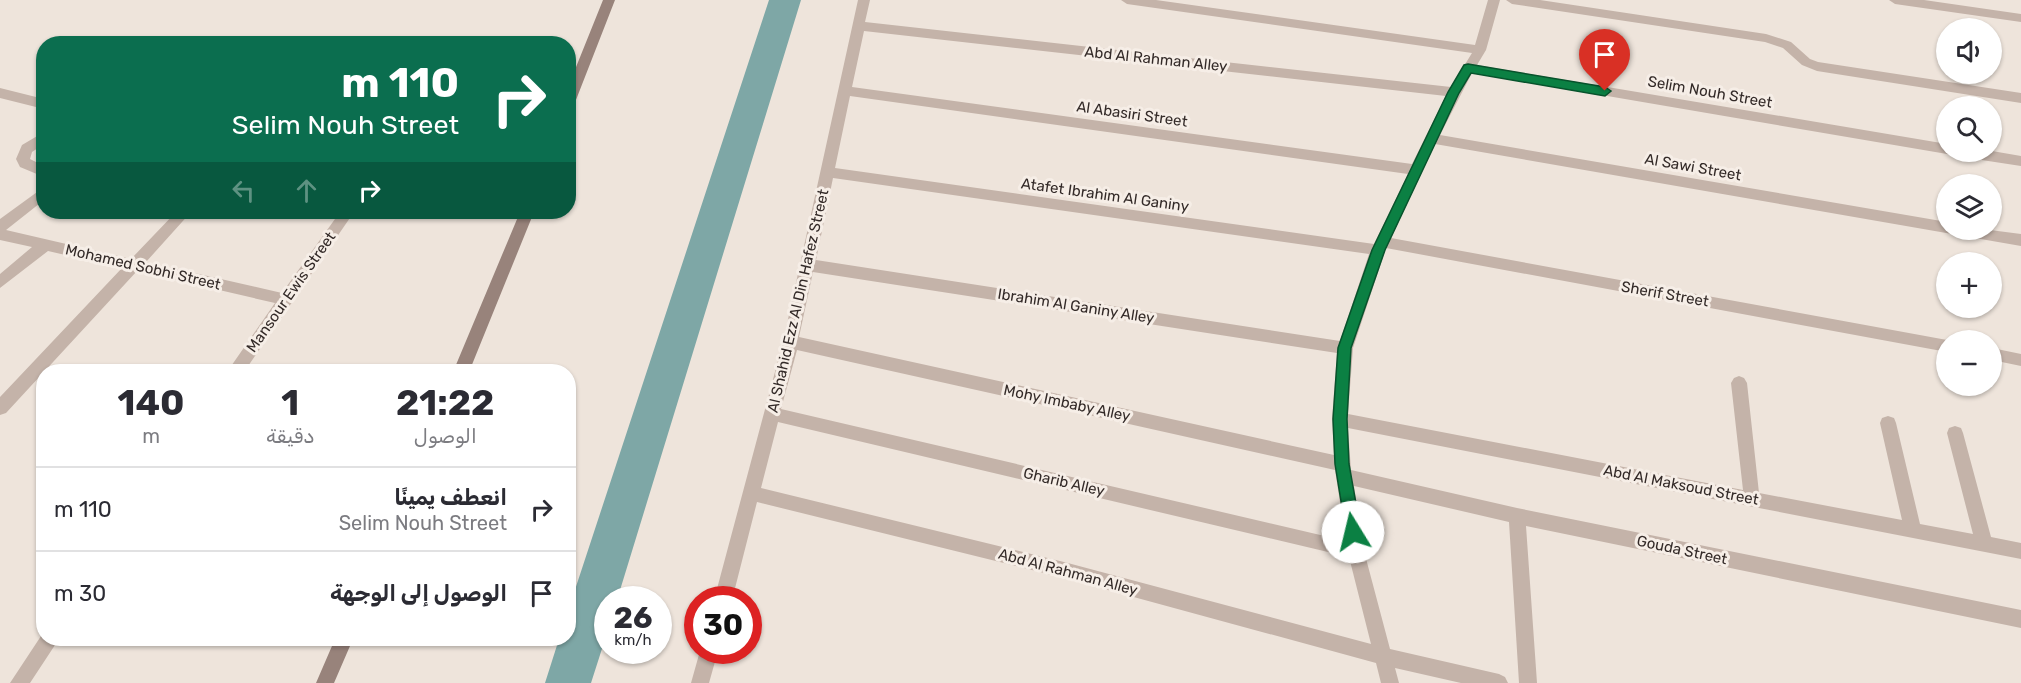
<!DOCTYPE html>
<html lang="ar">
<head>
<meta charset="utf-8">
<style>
	body { margin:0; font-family:Rubik,Cairo,sans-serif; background:#f2f2f3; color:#2b2b33; direction:rtl; height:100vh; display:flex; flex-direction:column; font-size:22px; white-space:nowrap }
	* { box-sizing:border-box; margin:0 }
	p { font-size:20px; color:#7c7c81 }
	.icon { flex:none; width:33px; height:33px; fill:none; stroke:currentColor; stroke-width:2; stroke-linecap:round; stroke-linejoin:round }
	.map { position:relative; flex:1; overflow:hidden; direction:ltr }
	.details { position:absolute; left:36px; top:364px; width:540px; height:282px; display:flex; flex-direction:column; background:#fff; border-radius:24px; box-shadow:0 2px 4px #0004; direction:rtl }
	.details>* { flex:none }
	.banner { position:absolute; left:36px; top:36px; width:540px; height:183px; border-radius:24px; box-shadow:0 2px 4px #0004; direction:rtl; background:#0b6e4f; color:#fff; overflow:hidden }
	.controls { position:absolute; left:1936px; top:18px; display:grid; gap:12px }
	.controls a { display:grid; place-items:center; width:66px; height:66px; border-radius:50%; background:#fff; box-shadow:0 2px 4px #0004; font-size:30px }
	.speed { position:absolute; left:594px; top:586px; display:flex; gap:12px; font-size:30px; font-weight:700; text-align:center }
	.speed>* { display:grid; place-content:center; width:78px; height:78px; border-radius:50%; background:#fff; box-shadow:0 2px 4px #0004; line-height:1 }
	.speed small { font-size:15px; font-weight:400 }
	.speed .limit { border:9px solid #d22; background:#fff; color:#111 }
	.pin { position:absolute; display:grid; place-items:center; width:51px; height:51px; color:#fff; margin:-62px -26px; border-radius:50% 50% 50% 0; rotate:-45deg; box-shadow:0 0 6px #0007 }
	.pin .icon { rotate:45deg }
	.me { position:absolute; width:66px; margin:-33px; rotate:351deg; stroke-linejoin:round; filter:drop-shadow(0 0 4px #0008) }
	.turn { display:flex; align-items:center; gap:21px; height:126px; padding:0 18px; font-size:27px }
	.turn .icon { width:78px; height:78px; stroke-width:2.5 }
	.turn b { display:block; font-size:42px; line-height:51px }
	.lanes { display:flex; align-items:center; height:57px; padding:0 18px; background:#0003; justify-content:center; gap:30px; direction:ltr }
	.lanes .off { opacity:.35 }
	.eta { display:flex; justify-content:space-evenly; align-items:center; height:102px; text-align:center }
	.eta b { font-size:36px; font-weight:700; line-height:42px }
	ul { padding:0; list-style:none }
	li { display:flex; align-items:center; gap:18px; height:84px; padding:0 18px; border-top:2px solid #e1e1e2 }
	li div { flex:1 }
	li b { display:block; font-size:22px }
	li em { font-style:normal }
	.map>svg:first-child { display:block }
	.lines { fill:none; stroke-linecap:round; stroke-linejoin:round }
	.canal { fill:#7ea7a6; fill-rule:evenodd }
	.minor { fill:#c4b3a9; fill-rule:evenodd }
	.secondary { fill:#98837b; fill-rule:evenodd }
	.route { fill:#0b8043; stroke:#07532c; stroke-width:1.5 }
	.labels { text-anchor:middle; stroke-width:6; stroke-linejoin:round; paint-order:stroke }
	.street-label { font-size:15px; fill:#332a28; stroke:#f6eee7 }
</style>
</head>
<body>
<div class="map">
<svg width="2021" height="683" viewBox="0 0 2021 683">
	<rect width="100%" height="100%" fill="#eee4db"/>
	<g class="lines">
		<!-- canal -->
		<path class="canal" d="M769 0H801L617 600H608V630L591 683H545L559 639H568V611Z"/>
		<!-- minor -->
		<path class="minor" d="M858 0H870L865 22 1451 87 1472 53 1127 4 1121 0H1156L1475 45 1488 0H1500L1486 50 1477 65 1947 144V152H1952L1947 154 1472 73 1440 135 1947 222V230H1990L2021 234V246L1435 144 1391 238 1947 340H1950H1947V352L1386 248 1353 348 1348 414 1743 490 1731 383 1734 378 1739 376 1744 378 1747 383 1759 493 1902 520 1880 423 1882 418 1888 416 1894 418 1896 423 1920 524 1973 534 1947 433 1949 428 1955 426 1961 428 1963 433 1991 537 2021 543V559L1348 428 1351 470 1517 508 2021 610V628L1526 526 1537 683H1519L1509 522 1354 486 1364 551 1390 649 1499 674 1505 677 1508 683H1461L1395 668 1399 683H1381L1376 663 1064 578 757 502 732 600H714L783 342ZM864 31 1446 96 1412 164 852 87ZM850 96 1408 174 1374 244 835 168ZM833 178 1369 254 1340 341 816 260ZM813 272 1337 353 1332 419 1334 455 799 337ZM797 350 1335 470 1346 541 781 409ZM778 422 1349 557 1371 644 1064 562 761 488Z
			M1506 0H1540L1766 34 1791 42 1810 59 1818 62 2021 93V103L1817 71 1802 65 1783 48 1765 42 1512 4Z
			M1889 0H1924L2021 14V22L1895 4Z
			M0 88 44 99V109L0 98Z
			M44 132V144L32 152 30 159 44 166V177L20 167 16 159 22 145Z
			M1992 151 2021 156V166L1962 157 1955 152Z
			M44 187V200L6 230 131 259 176 212H191L146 262 282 293 340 212H354L244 372H227L275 303 137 271 6 413 0 415V397L122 268 48 251 0 288V274L32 247 0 240V219Z
			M1992 348 2021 354V366L1992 360Z
			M43 633 44 639H58L55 645 30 683H10Z
			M700 651H718L709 683H691Z"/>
		<!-- secondary -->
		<path class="secondary" d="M603 0H615L574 105 568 110V87Z
			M520 212H534L469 372H453Z
			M335 639H353L334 683H316Z"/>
	</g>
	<!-- route -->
	<path class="route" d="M1468 64 1605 87 1611 91 1605 96 1471 73 1459 93 1385 250 1351 348 1347 419 1349 464 1361 532 1359 537 1353 539 1348 537 1346 532 1335 464 1333 419 1338 348 1372 250 1448 92 1464 65Z"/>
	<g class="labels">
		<!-- street labels -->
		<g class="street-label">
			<text transform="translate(1156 59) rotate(6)" y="5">Abd Al Rahman Alley</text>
			<text transform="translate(1710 92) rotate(10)" y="5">Selim Nouh Street</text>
			<text transform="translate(1132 114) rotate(8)" y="5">Al Abasiri Street</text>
			<text transform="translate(1693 167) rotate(10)" y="5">Al Sawi Street</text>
			<text transform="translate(1105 195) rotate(8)" y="5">Atafet Ibrahim Al Ganiny</text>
			<text transform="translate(143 267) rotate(13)" y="5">Mohamed Sobhi Street</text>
			<text transform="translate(291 292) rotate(-55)" y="5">Mansour Ewis Street</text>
			<text transform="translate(1665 294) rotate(10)" y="5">Sherif Street</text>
			<text transform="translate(798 301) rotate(-77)" y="5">Al Shahid Ezz Al Din Hafez Street</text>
			<text transform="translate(1076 306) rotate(9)" y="5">Ibrahim Al Ganiny Alley</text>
			<text transform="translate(1067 403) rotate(12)" y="5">Mohy Imbaby Alley</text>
			<text transform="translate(1064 482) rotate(13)" y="5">Gharib Alley</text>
			<text transform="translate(1681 485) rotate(11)" y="5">Abd Al Maksoud Street</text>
			<text transform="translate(1682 550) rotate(12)" y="5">Gouda Street</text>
			<text transform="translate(1068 572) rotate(15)" y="5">Abd Al Rahman Alley</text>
		</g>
	</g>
</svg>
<div class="controls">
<a><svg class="icon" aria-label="sound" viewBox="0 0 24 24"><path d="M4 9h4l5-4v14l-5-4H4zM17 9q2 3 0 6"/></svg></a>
<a><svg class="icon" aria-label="search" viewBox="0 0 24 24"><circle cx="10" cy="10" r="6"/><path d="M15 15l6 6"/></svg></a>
<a><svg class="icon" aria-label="layers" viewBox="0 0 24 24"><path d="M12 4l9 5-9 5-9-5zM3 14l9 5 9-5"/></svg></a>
<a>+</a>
<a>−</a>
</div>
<div class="speed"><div>26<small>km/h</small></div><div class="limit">30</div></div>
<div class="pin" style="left:1605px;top:91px;background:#d93025"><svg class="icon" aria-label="arrive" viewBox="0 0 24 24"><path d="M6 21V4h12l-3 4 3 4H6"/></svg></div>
<svg class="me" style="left:1353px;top:532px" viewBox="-20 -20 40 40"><circle r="19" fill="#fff"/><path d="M0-13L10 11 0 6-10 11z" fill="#0b8043"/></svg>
<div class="banner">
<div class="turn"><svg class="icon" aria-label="right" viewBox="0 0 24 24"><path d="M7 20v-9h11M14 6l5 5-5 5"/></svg><div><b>110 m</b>Selim Nouh Street</div></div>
<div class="lanes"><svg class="icon off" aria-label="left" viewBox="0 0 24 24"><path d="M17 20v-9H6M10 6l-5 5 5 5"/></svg><svg class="icon off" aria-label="ahead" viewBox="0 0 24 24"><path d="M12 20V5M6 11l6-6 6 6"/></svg><svg class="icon" aria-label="right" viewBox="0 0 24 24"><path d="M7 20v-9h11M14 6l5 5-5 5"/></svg></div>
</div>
<section class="details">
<div class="eta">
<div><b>21:22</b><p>الوصول</p></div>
<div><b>1</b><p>دقيقة</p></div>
<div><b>140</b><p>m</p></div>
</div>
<ul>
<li><svg class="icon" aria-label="right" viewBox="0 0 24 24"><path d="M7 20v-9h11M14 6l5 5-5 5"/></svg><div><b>انعطف يمينًا</b><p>Selim Nouh Street</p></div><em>110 m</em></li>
<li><svg class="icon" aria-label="arrive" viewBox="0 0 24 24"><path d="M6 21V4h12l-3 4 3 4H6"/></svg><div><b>الوصول إلى الوجهة</b></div><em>30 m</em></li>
</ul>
</section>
</div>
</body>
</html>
